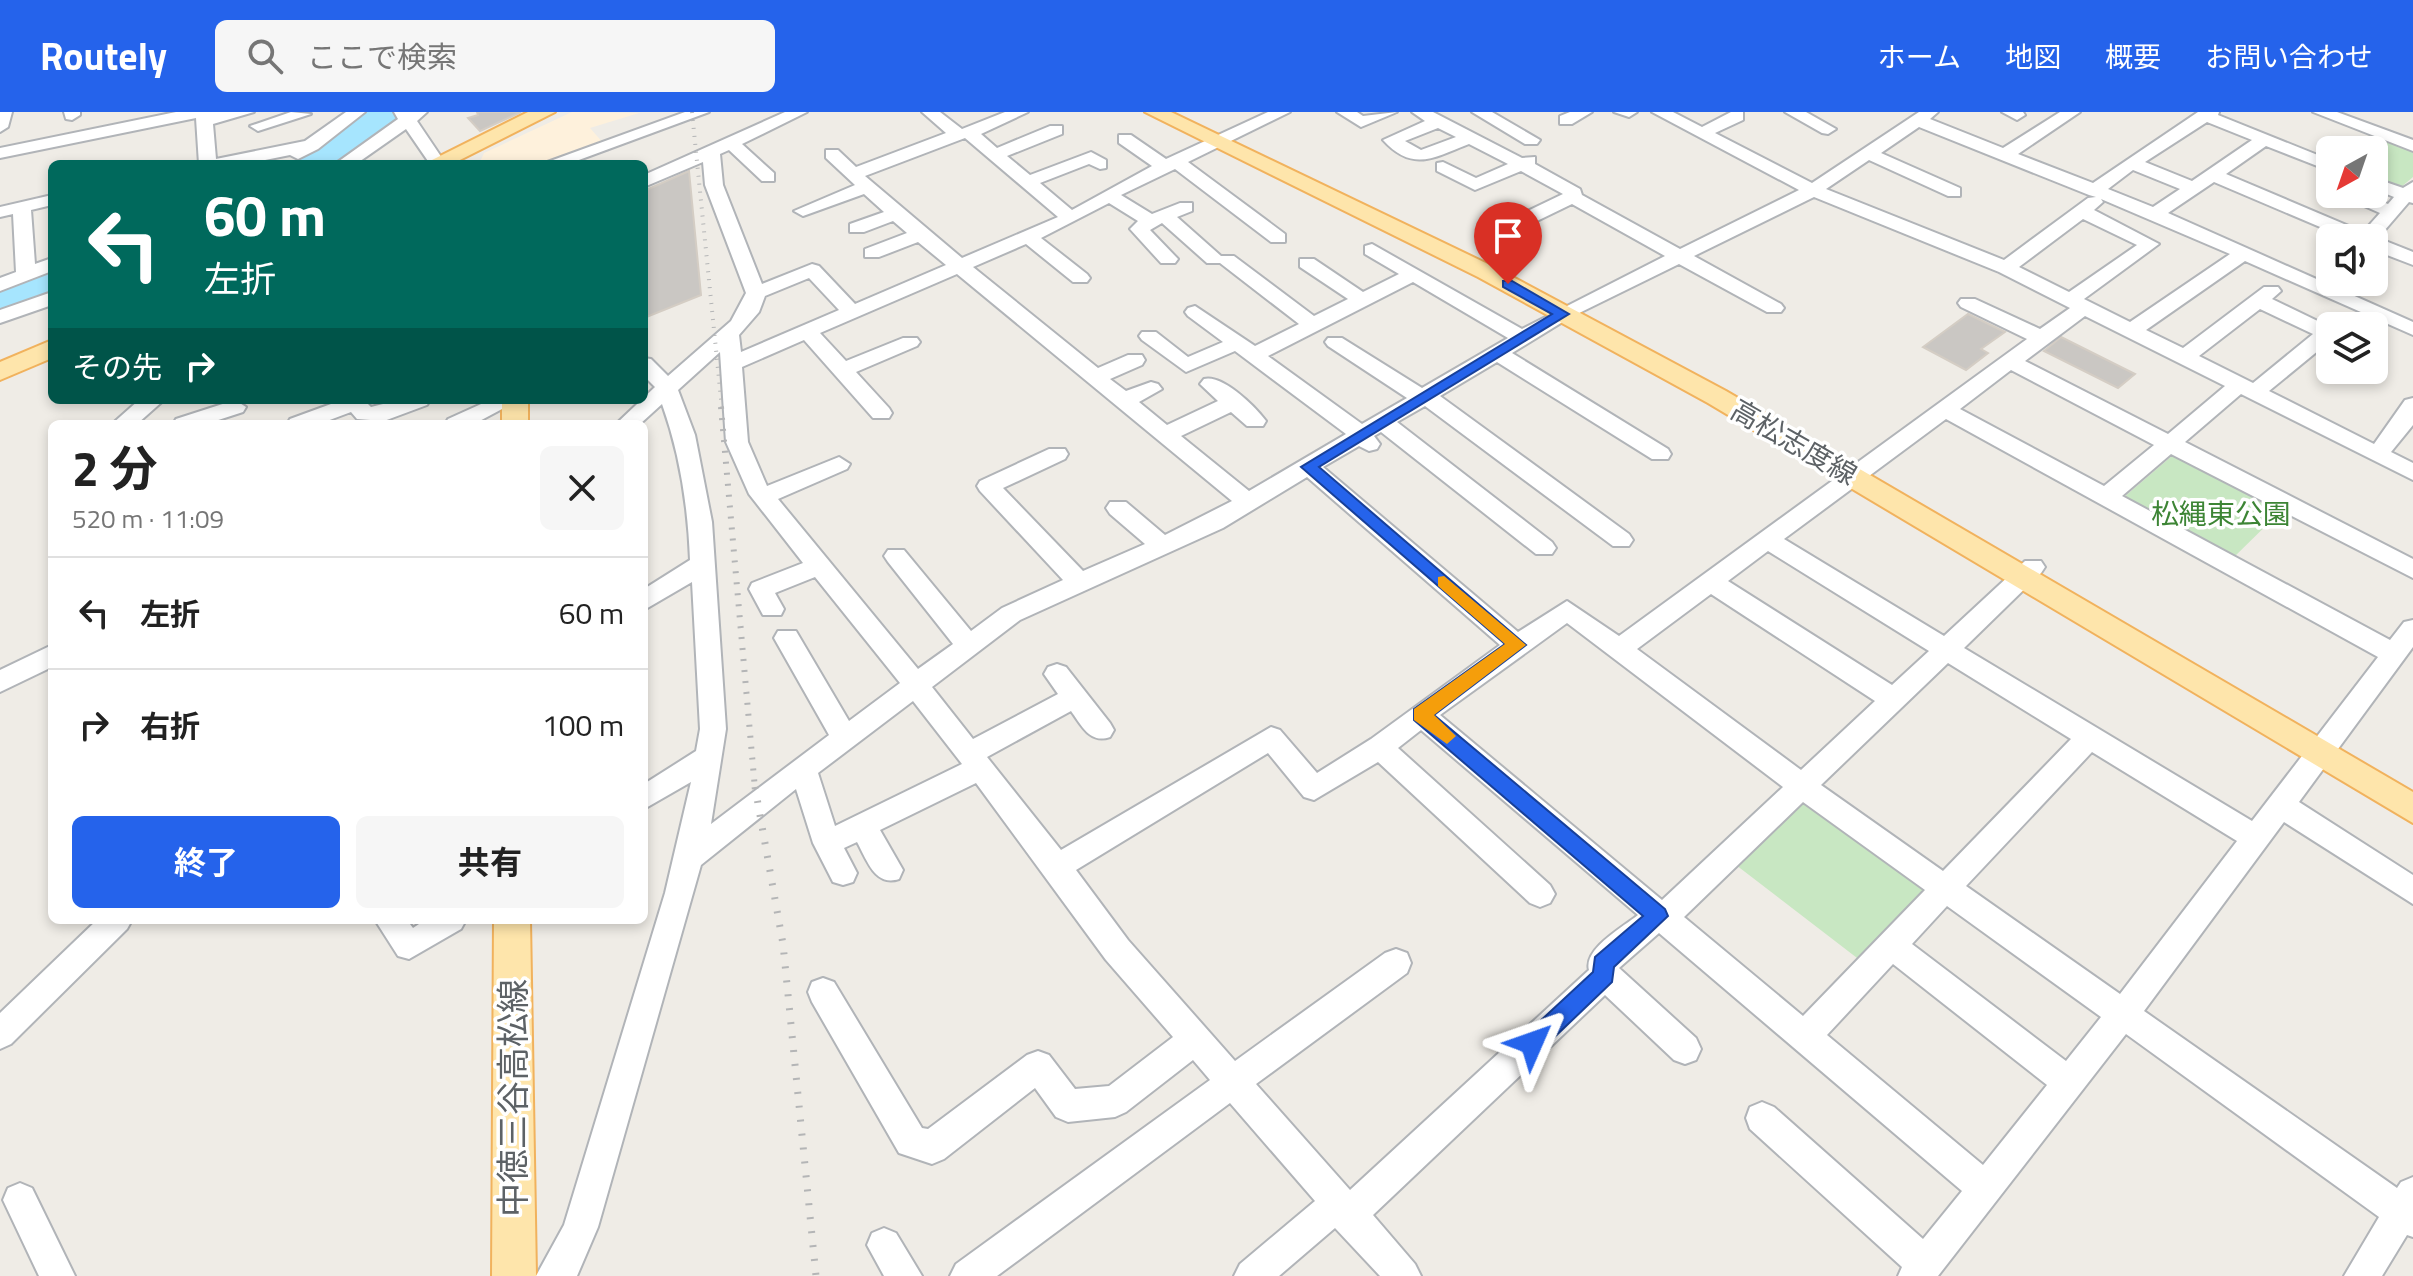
<!DOCTYPE html>
<html lang="ja">
<head>
<meta charset="utf-8">
<style>
	body { margin:0; font-family:"Titillium Web","Noto Sans JP",sans-serif; background:#f6f6f6; color:#222; height:100vh; display:flex; flex-direction:column; font-size:30px; white-space:nowrap }
	* { box-sizing:border-box; margin:0 }
	p { font-size:26px; color:#767676 }
	.icon { flex:none; width:44px; height:44px; fill:none; stroke:currentColor; stroke-width:2; stroke-linecap:round; stroke-linejoin:round }
	.map { position:relative; flex:1; overflow:hidden }
	.sheet { position:absolute; left:48px; top:308px; width:600px; height:504px; display:flex; flex-direction:column; background:#fff; border-radius:12px; box-shadow:0 4px 12px #0003 }
	.sheet>* { flex:none }
	.top-card { position:absolute; left:48px; top:48px; width:600px; height:244px; border-radius:12px; box-shadow:0 4px 12px #0003; background:#00695c; color:#fff; overflow:hidden }
	.needle { width:52px; rotate:220deg }
	.controls { position:absolute; left:2316px; top:24px; display:grid; gap:16px }
	.controls a { display:grid; place-items:center; width:72px; height:72px; border-radius:12px; background:#fff; box-shadow:0 4px 12px #0003; font-size:40px }
	.pin { position:absolute; display:grid; place-items:center; width:68px; height:68px; color:#fff; margin:-82px -34px; border-radius:50% 50% 50% 0; rotate:-45deg; box-shadow:0 0 8px #0007 }
	.pin .icon { rotate:45deg }
	.me { position:absolute; width:88px; margin:-44px; rotate:47deg; stroke-linejoin:round; filter:drop-shadow(0 0 6px #0008) }
	.turn { display:flex; align-items:center; gap:28px; height:168px; padding:0 24px; font-size:36px }
	.turn .icon { width:104px; height:104px; stroke-width:2.5 }
	.turn b { display:block; font-size:56px; line-height:68px }
	.then { display:flex; align-items:center; height:76px; padding:0 24px; background:#0003; gap:16px; font-size:30px }
	.round { display:grid; place-items:center; flex:none; width:84px; height:84px; border-radius:12px; background:#f6f6f6 }
	.headline { display:flex; align-items:center; justify-content:space-between; height:136px; padding:0 24px }
	h1 { font-size:48px; font-weight:700; line-height:60px }
	.button { display:flex; gap:16px; margin-top:auto; padding:16px 24px }
	.button a { flex:1; height:92px; border-radius:12px; background:#2563eb; color:#fff; font-size:32px; font-weight:700; line-height:92px; text-align:center }
	.button a+a { background:#f6f6f6; color:#222 }
	ul { padding:0; list-style:none }
	li { display:flex; align-items:center; gap:24px; height:112px; padding:0 24px; border-top:2px solid #e0e0e0 }
	li div { flex:1 }
	li b { display:block; font-size:30px }
	li em { font-style:normal }
	header { display:flex; align-items:center; gap:48px; box-sizing:border-box; height:112px; padding:0 40px; background:#2563eb; color:#fff }
	header strong { font-size:38px }
	nav { display:flex; gap:44px; margin-inline-start:auto; font-size:28px }
	.search { width:560px; height:72px; background:#f6f6f6; display:flex; align-items:center; gap:20px; box-sizing:border-box; padding:0 28px; border-radius:12px; color:#767676; font-size:30px }
	.map>svg:first-child { display:block }
	.commercial { fill:#fef1dc }
	.green { fill:#c8e7c2 }
	.water { fill:#a6e5fe }
	.building { fill:#cac7c3; stroke:#d4cdc4; stroke-width:2 }
	.lines { fill:none; stroke-linecap:round; stroke-linejoin:round }
	.minor-casing { stroke:#b1b4b8; stroke-width:4 }
	.major-casing { stroke:#f1b25d; stroke-width:4 }
	.minor { fill:#fff; fill-rule:evenodd }
	.major { fill:#fee5ab; fill-rule:evenodd }
	.rail-far2 { stroke:#b4b5b6; stroke-width:4; stroke-dasharray:1 7; stroke-linecap:butt }
	.rail-far1 { stroke:#b4b5b6; stroke-width:6; stroke-dasharray:2 9; stroke-linecap:butt }
	.rail { stroke:#b4b5b6; stroke-width:7; stroke-dasharray:2 12; stroke-linecap:butt }
	.route { fill:#2563eb; stroke:#184099; stroke-width:2 }
	.slow { fill:#f59e0b }
	.labels { text-anchor:middle; stroke-width:7; stroke-linejoin:round; paint-order:stroke }
	.street-label { font-size:28px; fill:#5d6266; stroke:#fff }
	.park-label { font-size:28px; fill:#3d8535; stroke:#fff }
	.near-street-label { font-size:34px; fill:#5d6266; stroke:#fff }
</style>
</head>
<body>
<header>
<strong>Routely</strong>
<div class="search"><svg class="icon" aria-label="search" viewBox="0 0 24 24"><circle cx="10" cy="10" r="6"/><path d="M15 15l6 6"/></svg>ここで検索</div>
<nav><a>ホーム</a><a>地図</a><a>概要</a><a>お問い合わせ</a></nav>
</header>
<div class="map">
<svg width="2413" height="1164" viewBox="0 0 2413 1164">
	<rect width="100%" height="100%" fill="#efece6"/>
	<!-- commercial -->
	<path class="commercial" d="M572 0 639 1 590 16 604 32 548 52H479L484 41Z"/>
	<!-- green -->
	<path class="green" d="M2372 21 2413 37V65L2400 76 2374 68V38H2349Z
		M2173 343 2284 396 2232 447 2128 391 2124 385Z
		M1804 690 1927 779 1861 849 1736 753Z"/>
	<!-- water -->
	<path class="water" d="M366 0H414L336 52H291Z
		M52 154V179L0 198V175Z"/>
	<!-- building -->
	<path class="building" d="M477 0H521L480 19 468 6 478 3Z
		M689 59 701 183 644 206V79Z
		M1968 202 2005 220 1981 237 1988 241 1966 258 1923 235Z
		M2061 225 2135 262 2118 276 2044 239Z"/>
	<g class="lines">
		<!-- minor casing -->
		<g class="minor-casing">
			<path id="minor" d="M0 0H12L8 15 0 20Z
				M64 0H80V3L72 8 66 7Z
				M176 0H254L213 12 216 47 305 29 346 0H365L318 37 298 47 290 43 245 52H199L196 6 0 46V36Z
				M291 0 311 2 258 19 250 14Z
				M394 0H427L417 9 446 52H430L406 17 356 52H335L398 7Z
				M685 0H709L568 52H542Z
				M785 0H807L742 32 774 61V69H762L729 38 720 42 723 73 762 172 812 152 819 154 855 192 946 153 918 130 879 145H865V137L907 121 893 109 864 120H850V112L884 100 864 82 803 104 794 99 855 73 826 46V38H838L856 55 946 21 922 0H940L962 17 1005 0H1028L981 22 997 36 1050 14H1062V22L1007 44 1030 63 1091 40 1106 48V56L1100 57 1089 52 1040 71 1072 98 1152 54 1119 31V23H1131L1166 47 1268 0H1290L1188 50 1285 122V130H1271L1175 57 1121 83 1152 102 1180 91H1192V99L1177 105 1221 144H1234L1314 204 1348 187 1300 155V147H1314L1363 180 1399 162 1365 142V134L1372 132 1522 217 1665 144 1572 92 1510 122H1496V114L1563 82 1521 59 1475 78 1437 59V51L1443 50 1476 66 1508 52 1469 32C1435 45 1413 61 1383 28L1425 9 1412 0H1433L1522 46 1535 45V52L1580 77 1582 83 1680 137 1799 78 1652 0H1673L1702 15 1731 0H1743V8L1715 21 1812 71 1919 0H1938L1930 7 2003 36 2060 0H2080L2018 42 2093 71 2198 0H2219L2218 3 2330 48V59L2266 34 2226 62 2363 120 2380 101 2337 82H2362L2388 92 2394 85 2374 77V66L2403 76 2413 70V91L2409 90 2378 126 2413 140V153L2374 138V126H2346L2214 70 2168 101 2413 210V223L2245 149 2146 218 2183 236 2264 175H2278L2281 179 2272 187 2330 215V229L2269 279 2374 332 2405 288 2413 286V313L2391 340 2413 351V368L2241 282 2185 330 2413 447V466L2171 342 2122 384 2390 528 2404 510 2413 508V535L2299 690 2413 763V792L2284 710 2144 899 2397 1076 2401 1070 2413 1065V1125L2407 1123 2382 1164H2344L2379 1105 2126 922 1938 1164H1898L1902 1155 1750 1017 1746 1006 1750 995 1762 990 1774 995 1923 1127 1962 1079 1659 821 1619 856 1696 926 1701 937 1696 948 1685 952 1674 948 1605 883 1373 1103 1415 1152 1421 1164H1380L1335 1116 1279 1164H1234L1240 1152 1315 1089 1230 991 997 1164H950L956 1152 1210 968 1193 948 1126 1000 1115 1005 1068 1010 1056 1005 1035 976 944 1047 932 1052 899 1041 812 890 808 880 812 870 823 866 834 870 922 1016 928 1017 1027 943 1038 939 1049 943 1075 977 1109 974 1173 925 1106 848 976 671 880 718 903 758 899 767C875 775 867 748 857 730L844 736 857 761 853 770 843 773 833 770 813 731 796 677 701 753 598 1115 577 1164H536L564 1113 665 781 691 670 644 697V672L696 639 700 617 692 470 644 498V477L690 448C688 395 680 342 662 292L640 312H616L655 275 644 264V246L651 247 668 264 731 209 746 181 705 73 703 50 644 75V63ZM2207 10 2252 28 2192 69 2145 50ZM1919 15 2089 83 2096 85 2088 86 2004 148 1826 77 1869 48 1948 84H1960V76L1881 41ZM1438 16 1456 25 1421 38 1405 29ZM965 26 1058 105 962 146 865 64ZM2133 58 2180 77 2153 95 2108 77ZM1814 85 1999 160 2070 196 2040 217 1975 187H1961L1958 191 1961 195 2027 227 1619 524 1567 489 1518 520 1323 355 1359 334 1369 339 1377 337 1380 332 1374 324 1381 320 1536 442H1552L1556 436 1552 430 1397 310 1425 294 1613 434H1629L1633 428 1629 422 1440 284 1497 250 1652 347H1668L1671 342 1668 337 1512 241 1569 206 1679 152 1767 200H1781L1784 196 1781 192 1694 144ZM2101 87 2230 142 2130 210 2084 187 2159 132 2094 98 2103 90ZM1109 91 1138 109 1130 117 1161 151H1175L1178 147 1150 118 1162 111 1207 151H1220L1299 212 1255 234 1195 194 1188 196 1185 200 1188 204 1223 230 1188 245 1156 220H1142L1139 224 1142 228 1186 260 1235 239 1346 322 1249 379 1181 324 1231 300 1247 314H1263L1266 309C1255 294 1222 262 1204 267L1200 272 1218 289 1167 313 1139 290 1162 277 1158 272 1151 270 1126 279 1110 267 1142 253 1145 248 1142 243H1128L1098 256 973 155 1026 132 1073 170H1087L1090 166 1087 162 1041 126ZM2083 107 2137 133 2069 180 2019 155ZM957 162 1232 389 1165 423 1126 390H1110L1106 396 1110 402 1145 432 1083 459 1003 376 1065 347 1068 342 1065 337H1049L980 369 977 374 980 379 1063 468 1002 496 971 519 904 438H888L884 444 888 450 953 532 918 557 778 387 847 357 850 352 839 345 767 374 748 330 742 255 804 228 873 306H889L892 301 889 296 856 260 917 234 920 230 917 226H903L846 249 820 221ZM809 166 839 198 741 240 739 223 759 200 765 184ZM1413 170 1508 226 1422 276 1342 226H1328L1325 230 1328 234 1407 286 1362 312 1268 244ZM2260 197 2313 222 2253 271 2199 244ZM2085 204 2225 274 2168 322 2025 249ZM720 240 726 330 749 382 803 451 752 471 749 477 763 503H781L784 497 775 481 815 465 900 571 849 609 796 519H778L774 526 829 623 711 712 726 617 712 410 695 323 678 278ZM2011 258 2154 333 2104 374 1960 297ZM1946 307 2378 545 2252 709 1964 536 2041 461 2045 455 2041 449H2025L1944 524 1784 427ZM1307 365 1500 533 1371 627 1317 661 1280 618 1271 615 1061 738 987 645 1071 599C1082 614 1090 632 1110 625L1114 618 1110 611 1066 555 1057 552 1048 555 1044 562 1058 582 973 627 932 575 1020 508 1223 416ZM1768 439 1929 539 1892 573 1728 469ZM1711 482 1875 589 1801 658 1637 537ZM1567 511 1783 675 1662 788 1440 603ZM1948 551 2071 627 1943 759 1821 673ZM913 589 962 652 835 714 818 661ZM1421 618 1638 803C1623 815 1583 837 1589 858L1350 1078 1256 972 1407 861 1411 851 1407 841 1396 837 1385 841 1235 949 1128 828 1076 758 1268 641 1304 685 1314 688 1378 650 1530 791 1540 795 1550 791 1555 782 1550 773 1398 636ZM2092 640 2237 729 2120 882 1966 774ZM1803 690 1925 778 1803 904 1684 805ZM1947 794 2101 905 2066 949 1912 832ZM1893 852 2047 973 1983 1053 1827 923Z
				M1337 0H1357L1363 4 1397 0 1361 15Z
				M1472 0H1492L1540 28 1537 32H1525Z
				M1570 0H1592L1572 12H1560V4Z
				M1614 0H1637L1629 5Z
				M1785 0H1806L1836 17 1828 22 1822 21Z
				M2002 0H2023L2025 3 2017 8Z
				M2313 0H2337L2413 28V39Z
				M52 83V93L31 98 35 152 52 146V159L0 179V166L16 160 13 102 0 105V95Z
				M52 180V193L0 211V198Z
				M139 288H164L137 312H112Z
				M235 288 246 295 243 300 206 312H173L176 307Z
				M342 288H364L371 295 399 288H430L427 293 384 309 357 307 351 300 319 312H287L290 307Z
				M490 288H519L474 312H445L448 307Z
				M52 533V555L0 580V558Z
				M97 808H132L127 817 11 932 0 937V901Z
				M375 808H407L413 816 425 808H466L461 817 409 847 398 844Z
				M20 1071 32 1076 75 1164H39L3 1088 8 1076Z
				M884 1116 896 1121 922 1164H884L867 1133 872 1121Z"/>
		</g>
		<!-- major casing -->
		<g class="major-casing">
			<path id="major" d="M528 0H555L452 52H424Z
				M1145 0H1171L1494 155 1726 279 2413 680V711L1708 291 1478 165Z
				M52 228V246L0 268V250Z
				M502 288H528V312H502Z
				M494 808H530L536 1164H492Z"/>
		</g>
		<!-- minor -->
		<use href="#minor" class="minor"/>
		<!-- major -->
		<use href="#major" class="major"/>
		<!-- rail-far2 -->
		<path class="rail-far2" d="M692 0 722 297"/>
		<!-- rail-far1 -->
		<path class="rail-far1" d="M721 295 755 677"/>
		<!-- rail -->
		<path class="rail" d="M755 675 783 832 816 1164"/>
	</g>
	<!-- route -->
	<path class="route" d="M1503 169H1512L1569 202 1319 355 1526 533 1434 603 1665 797 1668 804 1614 855 1612 870 1540 939 1532 942 1524 939 1521 931 1524 924 1593 860 1595 845 1643 804 1414 608V597L1505 532 1301 355 1552 202 1503 175Z"/>
	<!-- slow -->
	<path class="slow" d="M1444 464 1526 533 1434 603 1456 624 1447 632 1414 608V597L1505 532 1438 474V465Z"/>
	<g class="labels">
		<!-- street labels -->
		<g class="street-label">
			<text transform="translate(1794 330) rotate(30)" y="10">高松志度線</text>
		</g>
		<!-- park labels -->
		<g class="park-label">
			<text x="2221" y="412">松縄東公園</text>
		</g>
		<!-- near-street labels -->
		<g class="near-street-label">
			<text transform="translate(513 986) rotate(-90)" y="12">中徳三谷高松線</text>
		</g>
	</g>
</svg>
<div class="controls">
<a><svg class="needle" viewBox="-14 -14 28 28"><path d="M0-13l5 13h-10z" fill="#e53935"/><path d="M0 13l5-13h-10z" fill="#767676"/></svg></a>
<a><svg class="icon" aria-label="sound" viewBox="0 0 24 24"><path d="M4 9h4l5-4v14l-5-4H4zM17 9q2 3 0 6"/></svg></a>
<a><svg class="icon" aria-label="layers" viewBox="0 0 24 24"><path d="M12 4l9 5-9 5-9-5zM3 14l9 5 9-5"/></svg></a>
</div>
<div class="pin" style="left:1508px;top:172px;background:#d93025"><svg class="icon" aria-label="arrive" viewBox="0 0 24 24"><path d="M6 21V4h12l-3 4 3 4H6"/></svg></div>
<svg class="me" style="left:1532px;top:931px" viewBox="-20 -20 40 40"><path d="M0-17L14 15 0 8-14 15z" fill="#2563eb" stroke="#fff" stroke-width="4"/></svg>
<div class="top-card">
<div class="turn"><svg class="icon" aria-label="left" viewBox="0 0 24 24"><path d="M17 20v-9H6M10 6l-5 5 5 5"/></svg><div><b>60 m</b>左折</div></div>
<div class="then">その先<svg class="icon" aria-label="right" viewBox="0 0 24 24"><path d="M7 20v-9h11M14 6l5 5-5 5"/></svg></div>
</div>
<section class="sheet">
<div class="headline"><div><h1>2 分</h1><p>520 m · 11:09</p></div><a class="round"><svg class="icon" aria-label="close" viewBox="0 0 24 24"><path d="M6 6l12 12M18 6L6 18"/></svg></a></div>
<ul>
<li><svg class="icon" aria-label="left" viewBox="0 0 24 24"><path d="M17 20v-9H6M10 6l-5 5 5 5"/></svg><div><b>左折</b></div><em>60 m</em></li>
<li><svg class="icon" aria-label="right" viewBox="0 0 24 24"><path d="M7 20v-9h11M14 6l5 5-5 5"/></svg><div><b>右折</b></div><em>100 m</em></li>
</ul>
<div class="button"><a>終了</a><a>共有</a></div>
</section>
</div>
</body>
</html>
